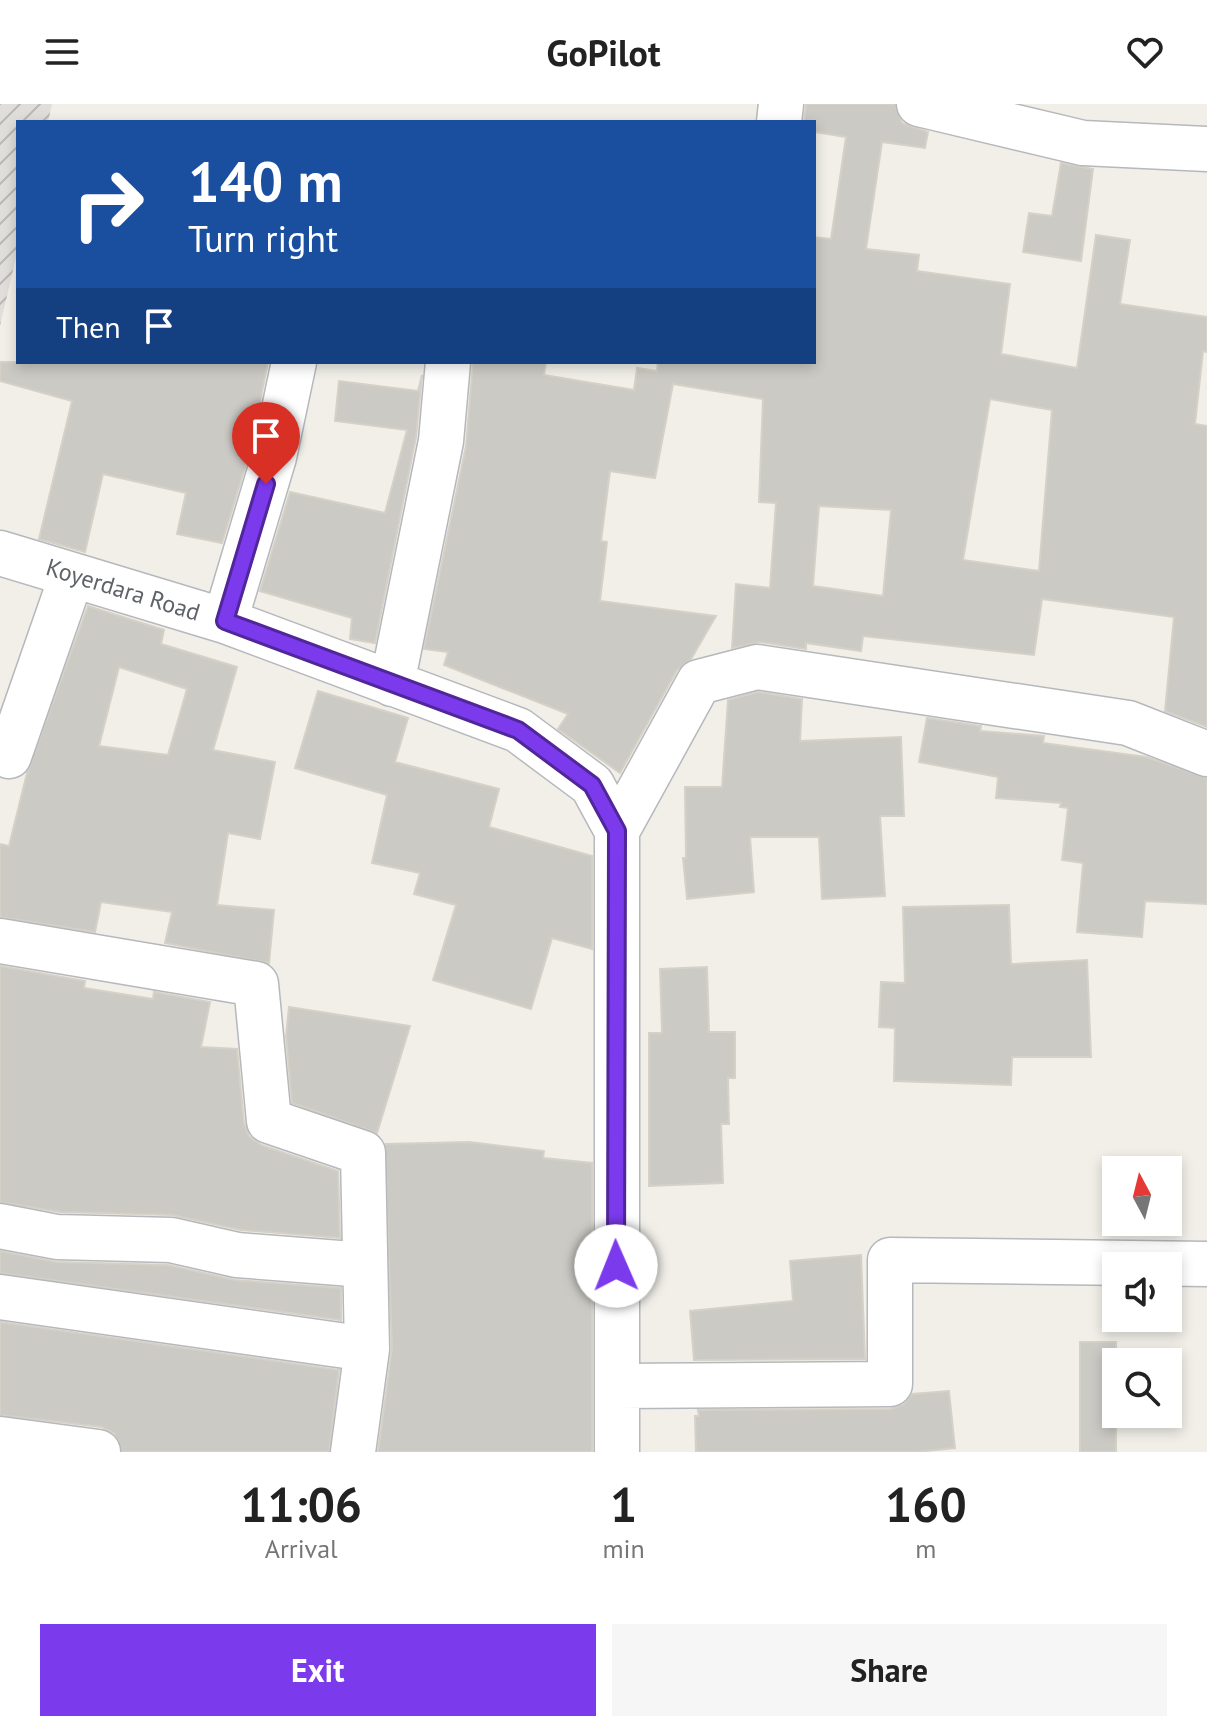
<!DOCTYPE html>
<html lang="en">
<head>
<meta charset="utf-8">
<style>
	body { margin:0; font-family:"PT Sans",sans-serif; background:#f6f6f6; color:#222; height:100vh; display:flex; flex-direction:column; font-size:30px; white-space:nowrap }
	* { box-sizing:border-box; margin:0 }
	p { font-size:26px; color:#767676 }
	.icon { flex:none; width:44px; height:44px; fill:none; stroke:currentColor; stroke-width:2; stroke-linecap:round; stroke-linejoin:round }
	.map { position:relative; height:1348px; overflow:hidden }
	.sheet { display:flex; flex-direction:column; background:#fff; flex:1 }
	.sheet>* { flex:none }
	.banner { position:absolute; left:16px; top:16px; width:800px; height:244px; border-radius:0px; box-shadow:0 4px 12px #0003; background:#1a4fa0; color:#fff; overflow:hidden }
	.needle { width:52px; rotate:353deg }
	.controls { position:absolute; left:1102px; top:1052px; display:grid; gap:16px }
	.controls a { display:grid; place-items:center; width:80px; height:80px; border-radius:0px; background:#fff; box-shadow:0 4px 12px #0003; font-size:40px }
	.pin { position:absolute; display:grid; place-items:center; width:68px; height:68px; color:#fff; margin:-82px -34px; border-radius:50% 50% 50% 0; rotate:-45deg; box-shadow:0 0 8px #0007 }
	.pin .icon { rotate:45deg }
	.me { position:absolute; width:88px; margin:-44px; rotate:359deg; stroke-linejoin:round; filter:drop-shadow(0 0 6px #0008) }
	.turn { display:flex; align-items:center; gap:28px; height:168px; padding:0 40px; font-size:36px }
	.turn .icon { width:104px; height:104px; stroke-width:2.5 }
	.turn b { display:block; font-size:56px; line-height:68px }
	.then { display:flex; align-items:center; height:76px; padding:0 40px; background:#0003; gap:16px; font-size:30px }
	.eta { display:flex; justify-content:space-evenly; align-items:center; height:136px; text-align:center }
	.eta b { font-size:48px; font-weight:700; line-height:56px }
	.primary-button { display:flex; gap:16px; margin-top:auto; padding:16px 40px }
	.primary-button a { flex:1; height:92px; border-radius:0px; background:#7c3aed; color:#fff; font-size:32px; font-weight:700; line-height:92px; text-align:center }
	.primary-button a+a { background:#f6f6f6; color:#222 }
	header { display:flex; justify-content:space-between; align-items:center; height:104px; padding:0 40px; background:#fff; font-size:36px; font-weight:700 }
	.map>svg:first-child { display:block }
	.industrial { fill:url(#industrial-furrows) }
	.building { fill:#cccac5; stroke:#d6d1c6; stroke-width:2; fill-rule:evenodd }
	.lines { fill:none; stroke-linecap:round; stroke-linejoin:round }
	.minor-casing { stroke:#b5b8bc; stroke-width:47 }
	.minor { stroke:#fff; stroke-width:44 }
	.route-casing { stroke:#51269a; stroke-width:20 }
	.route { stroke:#7c3aed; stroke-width:14 }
	.labels { text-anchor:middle; stroke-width:6; stroke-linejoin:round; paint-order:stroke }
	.street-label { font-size:24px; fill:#5f6368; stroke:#fff }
</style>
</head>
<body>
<header><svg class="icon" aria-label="menu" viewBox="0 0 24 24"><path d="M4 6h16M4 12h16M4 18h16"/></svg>GoPilot<svg class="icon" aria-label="heart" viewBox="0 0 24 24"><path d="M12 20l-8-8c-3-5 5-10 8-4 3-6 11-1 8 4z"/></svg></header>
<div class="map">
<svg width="1207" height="1348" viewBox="0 0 1207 1348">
	<defs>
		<pattern id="industrial-furrows" width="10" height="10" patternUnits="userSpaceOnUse" patternTransform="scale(2)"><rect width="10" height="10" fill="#e0deda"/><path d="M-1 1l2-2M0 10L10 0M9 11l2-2" fill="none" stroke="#b9b8b5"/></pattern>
	</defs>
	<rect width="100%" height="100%" fill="#f1efe8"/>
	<!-- industrial -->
	<path class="industrial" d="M0 0H52L48 18H18V145L0 222Z"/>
	<!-- building -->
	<path class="building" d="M806 0H895L902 19 928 28 925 44 882 38 866 145 919 151 917 167 1010 180 1001 250 1077 264 1096 131 1130 136 1120 200 1207 213V248L1203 247 1195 320 1207 322V623L1165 607 1174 513 1042 495 1034 551 863 532 861 547 806 539V545L760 538 732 544 736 480 770 484 776 399 759 398 763 295 673 280 655 374 610 367 601 437 607 438 600 497 716 512 691 555 677 566 620 669 558 625 568 610 444 561 448 548 424 545 466 342 473 258H546L544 271 634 286 637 264 657 267 658 258H814V133L831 135 846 33 814 28V18H804ZM990 295 1052 306 1039 467 963 456ZM819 402 891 406 883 492 813 482Z
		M1061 59 1093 65 1081 157 1023 148 1029 109 1052 112Z
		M0 258H268L250 347 222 439 177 430 186 389 103 370 85 448 39 435 72 297 0 277Z
		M422 271 416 333 375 539 350 535 352 514 260 487 290 388 385 409 407 326 335 317 339 277 418 287Z
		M88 502 164 526 161 540 237 563 213 646 275 658 260 735 228 729 217 801 274 806 269 859 165 839 172 808 101 798 95 828 0 813V740L9 742 27 669ZM119 563 187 585 168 651 99 642Z
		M318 587 408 614 395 658 499 685 489 723 592 752V845L552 834 531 905 433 876 456 801 414 790 420 769 372 759 387 691 295 664Z
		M758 588 802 595 800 637 901 633 904 712H880L885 792 822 795 819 733H750L754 788 687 795 683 754H686L685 683H722L728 596Z
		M927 614 981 622 980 627 1044 632 1043 639 1146 653 1207 674V800L1145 797 1142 833 1077 828 1083 759 1062 756 1068 704 1060 703 1061 699 996 694 998 673 919 658Z
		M1009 801 1011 860 1087 856 1091 953H1012L1011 981 894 977 895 924 879 923 881 878 905 879 903 803Z
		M0 862 85 877 84 884 153 895 154 888 210 898 201 943 237 945 244 1019 249 1032 261 1041 338 1067 340 1134 241 1126 172 1111 60 1108 0 1098Z
		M707 863 709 928H735V974H728L729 1020H721L723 1079 649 1082V929H662L660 865Z
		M289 903 410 922 377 1029 292 999 286 932Z
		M469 1038 544 1047 543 1054 592 1059V1348H378L392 1245 385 1040Z
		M0 1147 56 1158 168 1161 235 1176 341 1184V1216L0 1169Z
		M861 1151 865 1255 694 1256 690 1207 793 1197 790 1157Z
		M0 1218 339 1266 329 1348H122L114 1329 102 1323 0 1311Z
		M1080 1238H1116V1348H1080Z
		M949 1287 955 1344 916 1348H696L695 1312H699L698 1306 890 1305 903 1301 912 1290Z"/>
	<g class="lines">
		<!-- minor casing -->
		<g class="minor-casing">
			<path id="minor" d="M919 0 1083 39 1207 45
				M779 18 781 0
				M0 449 225 517 518 626 592 681 617 727V1348
				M225 517 274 353 294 258
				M392 580 441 337 448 258
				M9 652 72 471
				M617 727 699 578 757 563 1128 619 1207 650
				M0 837 256 880 269 1017 363 1049 367 1245 353 1348
				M0 1122 57 1133 171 1136 237 1151 365 1161
				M0 1193 367 1245
				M618 1282 890 1280V1156L1207 1160
				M0 1335 98 1348"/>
		</g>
		<!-- minor -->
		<use href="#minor" class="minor"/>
	</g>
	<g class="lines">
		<!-- route casing -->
		<g class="route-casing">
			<path id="route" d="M266 380 225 517 518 626 592 681 617 727 616 1162"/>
		</g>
		<!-- route -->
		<use href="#route" class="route"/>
	</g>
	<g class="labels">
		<!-- street labels -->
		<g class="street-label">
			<text transform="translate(123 486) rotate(17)" y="8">Koyerdara Road</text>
		</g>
	</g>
</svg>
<div class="controls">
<a><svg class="needle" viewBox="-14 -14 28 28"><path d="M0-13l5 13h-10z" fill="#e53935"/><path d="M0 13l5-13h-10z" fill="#767676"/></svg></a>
<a><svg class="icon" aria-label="sound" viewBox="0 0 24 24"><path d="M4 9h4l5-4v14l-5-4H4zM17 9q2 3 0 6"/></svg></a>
<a><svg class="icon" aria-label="search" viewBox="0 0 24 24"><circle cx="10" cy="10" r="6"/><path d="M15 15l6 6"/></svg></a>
</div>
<div class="pin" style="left:266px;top:380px;background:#d93025"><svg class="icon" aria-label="arrive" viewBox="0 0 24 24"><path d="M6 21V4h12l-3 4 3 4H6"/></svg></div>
<svg class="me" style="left:616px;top:1162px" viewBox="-20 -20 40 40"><circle r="19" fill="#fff"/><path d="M0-13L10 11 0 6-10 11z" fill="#7c3aed"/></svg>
<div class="banner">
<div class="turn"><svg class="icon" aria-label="right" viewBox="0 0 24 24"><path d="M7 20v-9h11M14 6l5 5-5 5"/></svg><div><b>140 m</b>Turn right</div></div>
<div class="then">Then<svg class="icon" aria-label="arrive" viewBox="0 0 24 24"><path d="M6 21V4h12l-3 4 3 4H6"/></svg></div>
</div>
</div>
<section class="sheet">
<div class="eta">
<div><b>11:06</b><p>Arrival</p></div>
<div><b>1</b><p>min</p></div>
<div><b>160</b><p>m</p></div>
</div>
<div class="primary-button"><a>Exit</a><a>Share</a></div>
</section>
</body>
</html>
